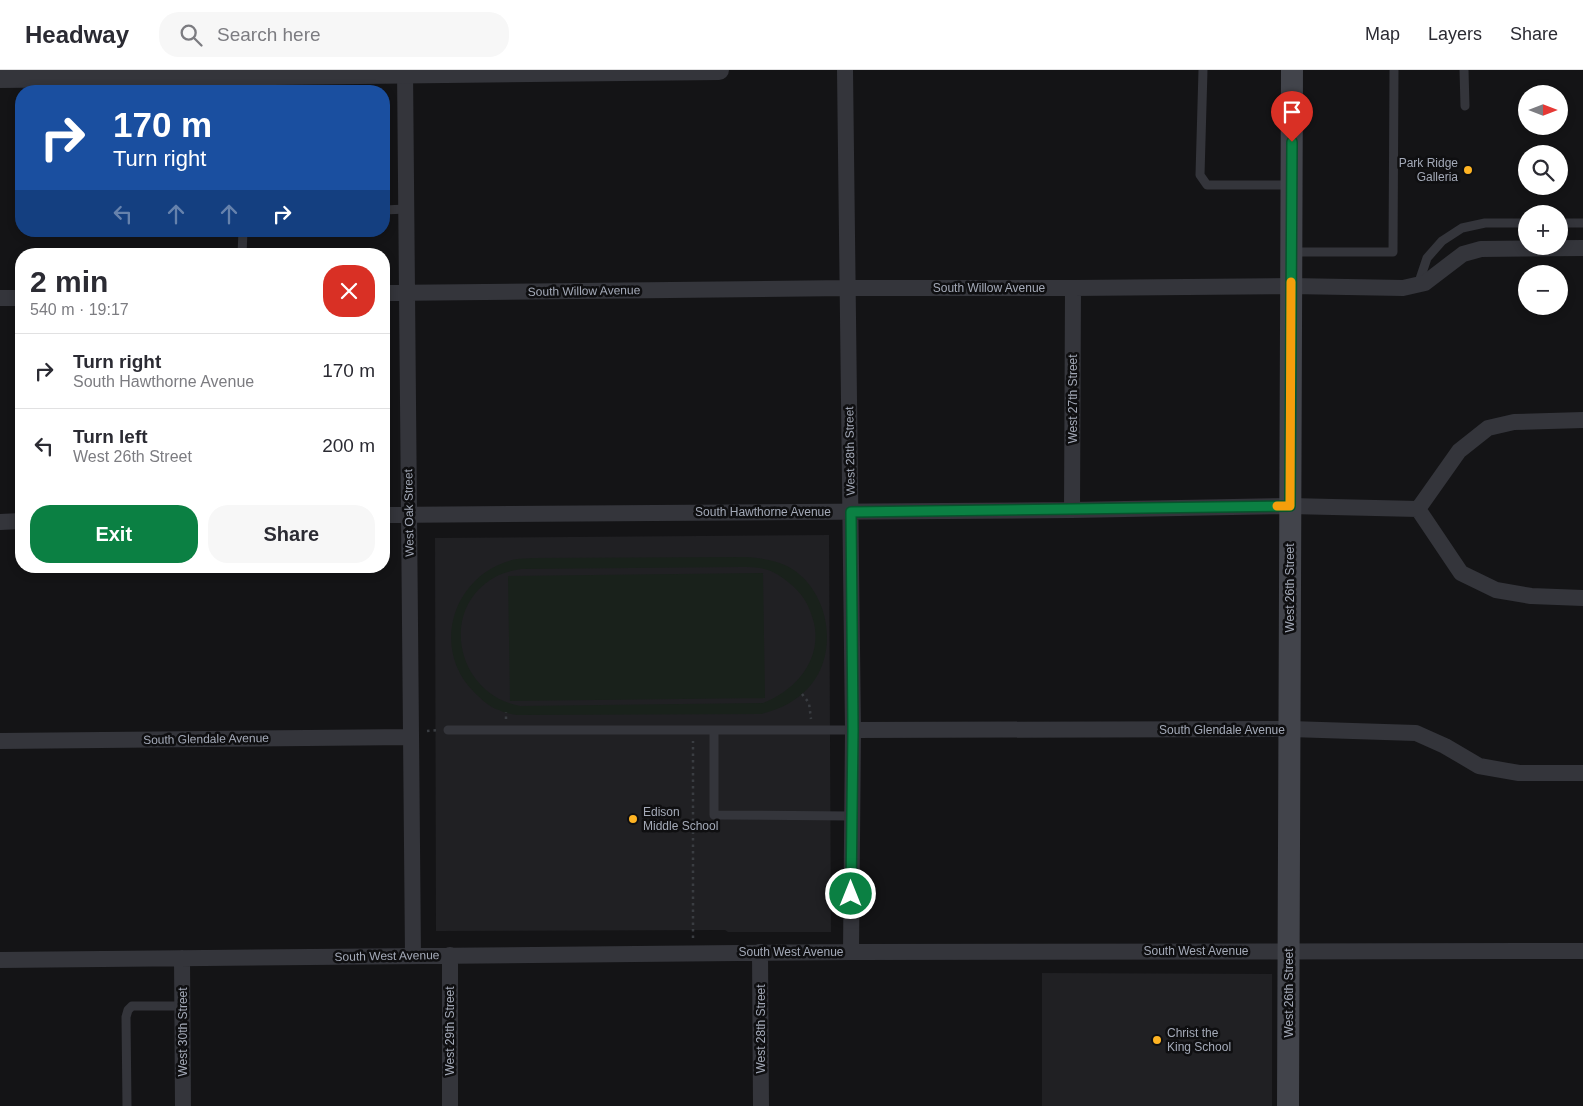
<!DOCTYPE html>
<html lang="en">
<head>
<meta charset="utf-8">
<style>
	body { margin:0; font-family:Helvetica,sans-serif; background:#f7f7f7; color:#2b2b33; height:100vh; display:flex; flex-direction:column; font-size:19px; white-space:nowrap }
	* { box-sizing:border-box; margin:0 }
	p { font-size:16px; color:#7c7c81 }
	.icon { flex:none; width:28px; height:28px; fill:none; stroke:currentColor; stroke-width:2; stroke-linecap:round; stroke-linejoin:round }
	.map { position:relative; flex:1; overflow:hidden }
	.details { position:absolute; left:15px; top:178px; width:375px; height:325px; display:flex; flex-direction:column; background:#fff; border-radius:20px; box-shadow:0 2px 8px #0003 }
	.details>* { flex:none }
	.top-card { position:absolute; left:15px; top:15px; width:375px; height:152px; border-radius:20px; box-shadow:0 2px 8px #0003; background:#1a4fa0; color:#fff; overflow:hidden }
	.needle { width:32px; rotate:90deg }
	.fabs { position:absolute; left:1518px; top:15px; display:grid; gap:10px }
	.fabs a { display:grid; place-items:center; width:50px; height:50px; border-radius:50%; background:#fff; box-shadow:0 2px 8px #0003; font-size:25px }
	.pin { position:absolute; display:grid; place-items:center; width:42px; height:42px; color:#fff; margin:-51px -21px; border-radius:50% 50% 50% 0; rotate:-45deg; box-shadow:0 0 5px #0007 }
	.pin .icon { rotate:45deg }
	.me { position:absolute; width:55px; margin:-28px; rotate:0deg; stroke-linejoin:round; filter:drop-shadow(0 0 4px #0008) }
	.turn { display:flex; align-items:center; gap:18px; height:105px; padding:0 15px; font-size:22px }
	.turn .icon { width:65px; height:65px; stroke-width:2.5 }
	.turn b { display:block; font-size:35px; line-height:42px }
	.lanes { display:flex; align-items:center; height:48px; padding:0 15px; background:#0003; justify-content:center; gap:25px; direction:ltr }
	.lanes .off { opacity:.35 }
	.round { display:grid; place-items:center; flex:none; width:52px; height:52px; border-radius:20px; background:#f7f7f7 }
	.head { display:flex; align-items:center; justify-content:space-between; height:85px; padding:0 15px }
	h1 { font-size:30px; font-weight:800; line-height:38px }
	.cta { display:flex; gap:10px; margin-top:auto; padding:10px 15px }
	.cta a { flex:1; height:58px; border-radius:20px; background:#0b8043; color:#fff; font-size:20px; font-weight:800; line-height:58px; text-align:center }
	.cta a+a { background:#f7f7f7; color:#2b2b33 }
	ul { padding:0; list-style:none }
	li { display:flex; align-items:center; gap:15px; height:75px; padding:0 15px; border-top:1px solid #e1e1e2 }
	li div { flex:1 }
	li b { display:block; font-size:19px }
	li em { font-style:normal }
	header { display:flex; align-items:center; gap:30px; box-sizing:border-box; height:70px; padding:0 25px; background:#fff; border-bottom:1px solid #e1e1e2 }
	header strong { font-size:24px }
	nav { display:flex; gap:28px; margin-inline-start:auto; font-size:18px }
	.search { width:350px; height:45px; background:#f7f7f7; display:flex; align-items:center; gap:12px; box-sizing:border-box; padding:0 18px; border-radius:20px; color:#7c7c81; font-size:19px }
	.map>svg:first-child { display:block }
	.built { fill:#202023 }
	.green { fill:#19211b; fill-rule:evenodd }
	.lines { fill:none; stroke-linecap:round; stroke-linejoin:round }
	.path { stroke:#3a3d42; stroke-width:2.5; stroke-dasharray:2.5 4; stroke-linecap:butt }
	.service { stroke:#34353b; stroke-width:9 }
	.minor { stroke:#34353b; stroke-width:16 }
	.tertiary { stroke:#34353b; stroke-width:20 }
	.secondary { stroke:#42444b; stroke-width:22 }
	.route-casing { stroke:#07532c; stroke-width:12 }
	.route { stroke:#0b8043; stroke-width:9 }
	.slow { stroke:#f59e0b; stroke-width:9 }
	.poi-dot { fill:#ffb423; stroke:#0f0f11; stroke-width:2 }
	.labels { text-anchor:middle; stroke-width:5; stroke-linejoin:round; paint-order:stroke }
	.poi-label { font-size:12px; fill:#a4aab8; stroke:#0f0f11; text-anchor:start }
	.street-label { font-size:12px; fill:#a4aab8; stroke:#0f0f11 }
</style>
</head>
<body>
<header>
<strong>Headway</strong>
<div class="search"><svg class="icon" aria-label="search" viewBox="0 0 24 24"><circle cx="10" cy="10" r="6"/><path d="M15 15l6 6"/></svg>Search here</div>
<nav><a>Map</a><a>Layers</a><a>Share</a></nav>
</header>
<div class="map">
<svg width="1583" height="1036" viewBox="0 0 1583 1036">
	<rect width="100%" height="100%" fill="#141416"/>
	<!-- built -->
	<path class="built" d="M829 465 831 862H728L725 860 436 861 435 468Z
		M1042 903 1272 904V1036H1042Z"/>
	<!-- green -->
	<path class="green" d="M746 487C760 488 774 490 787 496 829 518 840 581 810 616 796 632 780 639 761 644L517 645C511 644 504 643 499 640 489 637 481 629 474 622 431 579 452 508 509 491 516 488 525 489 532 488ZM741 497C750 497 759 497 768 500 777 503 786 510 793 516 805 527 810 538 814 553 822 590 796 620 763 633L520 636C455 624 437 535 499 505 506 502 514 500 521 499Z
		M763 503 765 628 510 631 508 506Z"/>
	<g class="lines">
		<!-- path -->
		<path class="path" d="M802 624 809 633 811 649
			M506 649V642
			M427 661 439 660
			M693 868V671"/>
		<!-- service -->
		<path class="service" d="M1203 0 1200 105 1207 115H1291
			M1464 0 1465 36
			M384 140 406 139
			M1559 153H1583
			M1292 182H1393L1394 0
			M242 184 243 161
			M1418 215 1427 188 1442 171 1462 158 1485 153H1526
			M448 660H714
			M851 746 714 745V660H853
			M127 1036 126 947 128 940 132 936H183"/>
		<!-- minor -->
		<path class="minor" d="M405 0 413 886
			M845 0 853 660 851 882
			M384 223 848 218H1073L1291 216 1403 218 1425 213 1463 184 1481 179 1583 178
			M0 228H21
			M1418 439 1461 503 1496 520 1531 526 1583 528
			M1418 439 1459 381 1488 358 1514 352 1583 350
			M1072 440 1073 218
			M384 445 1072 440 1290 436 1418 439
			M0 452 21 451
			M853 660 1290 659 1416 663 1445 676 1479 696 1519 703H1583
			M0 671 411 667
			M760 882 761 1036
			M450 885V1036
			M182 888 183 1036
			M0 890 851 882 1583 881"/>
		<!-- tertiary -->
		<path class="tertiary" d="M0 8 719 0"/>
		<!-- secondary -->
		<path class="secondary" d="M1288 1036 1292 0"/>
	</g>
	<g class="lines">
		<!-- route casing -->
		<g class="route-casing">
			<path id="route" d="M851 824 853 660 851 442 1290 436 1292 72"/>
		</g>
		<!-- route -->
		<use href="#route" class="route"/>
		<!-- slow -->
		<path class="slow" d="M1277 436H1290L1291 212"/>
	</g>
	<!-- markers -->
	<g class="poi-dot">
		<circle cx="1468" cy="100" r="5"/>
		<circle cx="633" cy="749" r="5"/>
		<circle cx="1157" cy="970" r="5"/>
	</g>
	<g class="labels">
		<!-- poi labels -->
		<g class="poi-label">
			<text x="1458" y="97" text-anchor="end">Park Ridge<tspan x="1458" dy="14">Galleria</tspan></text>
			<text x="643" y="746">Edison<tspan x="643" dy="14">Middle School</tspan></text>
			<text x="1167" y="967">Christ the<tspan x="1167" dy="14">King School</tspan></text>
		</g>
		<!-- street labels -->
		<g class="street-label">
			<text x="989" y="222">South Willow Avenue</text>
			<text transform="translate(584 221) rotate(-1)" y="4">South Willow Avenue</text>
			<text transform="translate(1073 329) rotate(-90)" y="4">West 27th Street</text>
			<text transform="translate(850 381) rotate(-91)" y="4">West 28th Street</text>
			<text x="763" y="446">South Hawthorne Avenue</text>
			<text transform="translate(409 443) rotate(-91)" y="4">West Oak Street</text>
			<text transform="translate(1290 518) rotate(-90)" y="4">West 26th Street</text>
			<text x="1222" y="664">South Glendale Avenue</text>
			<text transform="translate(206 669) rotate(-1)" y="4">South Glendale Avenue</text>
			<text x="1196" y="885">South West Avenue</text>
			<text x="791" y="886">South West Avenue</text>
			<text transform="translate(387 886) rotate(-1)" y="4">South West Avenue</text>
			<text transform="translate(1289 923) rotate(-90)" y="4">West 26th Street</text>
			<text transform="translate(761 959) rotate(-90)" y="4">West 28th Street</text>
			<text transform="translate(450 961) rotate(-90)" y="4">West 29th Street</text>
			<text transform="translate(183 962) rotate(-90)" y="4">West 30th Street</text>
		</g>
	</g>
</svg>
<div class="fabs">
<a><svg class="needle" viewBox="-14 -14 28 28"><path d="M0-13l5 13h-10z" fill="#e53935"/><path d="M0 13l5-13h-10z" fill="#7c7c81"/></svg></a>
<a><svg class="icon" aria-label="search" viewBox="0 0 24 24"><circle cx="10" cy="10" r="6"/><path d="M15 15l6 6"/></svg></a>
<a>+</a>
<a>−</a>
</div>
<div class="pin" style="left:1292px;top:72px;background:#d93025"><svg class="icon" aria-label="arrive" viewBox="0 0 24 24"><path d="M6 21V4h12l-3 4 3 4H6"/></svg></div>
<svg class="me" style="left:851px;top:824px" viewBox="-20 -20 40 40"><circle r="17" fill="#0b8043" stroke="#fff" stroke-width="3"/><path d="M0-11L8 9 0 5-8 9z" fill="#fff"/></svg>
<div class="top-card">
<div class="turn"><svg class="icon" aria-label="right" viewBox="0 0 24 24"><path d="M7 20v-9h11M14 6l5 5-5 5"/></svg><div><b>170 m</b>Turn right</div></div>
<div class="lanes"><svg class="icon off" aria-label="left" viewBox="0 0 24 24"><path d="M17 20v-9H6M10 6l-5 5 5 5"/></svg><svg class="icon off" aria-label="ahead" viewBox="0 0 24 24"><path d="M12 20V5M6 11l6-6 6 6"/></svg><svg class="icon off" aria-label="ahead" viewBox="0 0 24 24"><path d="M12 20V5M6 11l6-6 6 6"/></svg><svg class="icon" aria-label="right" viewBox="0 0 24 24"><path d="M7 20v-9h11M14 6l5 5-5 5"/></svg></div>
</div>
<section class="details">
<div class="head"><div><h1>2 min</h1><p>540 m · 19:17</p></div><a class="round" style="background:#d93025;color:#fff"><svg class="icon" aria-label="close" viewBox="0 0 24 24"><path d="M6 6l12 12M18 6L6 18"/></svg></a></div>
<ul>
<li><svg class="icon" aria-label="right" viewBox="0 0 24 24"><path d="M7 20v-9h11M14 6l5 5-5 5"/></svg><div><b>Turn right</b><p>South Hawthorne Avenue</p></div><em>170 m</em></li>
<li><svg class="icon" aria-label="left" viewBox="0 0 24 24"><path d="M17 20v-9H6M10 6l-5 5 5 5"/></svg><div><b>Turn left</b><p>West 26th Street</p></div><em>200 m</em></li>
</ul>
<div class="cta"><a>Exit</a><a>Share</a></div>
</section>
</div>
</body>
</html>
